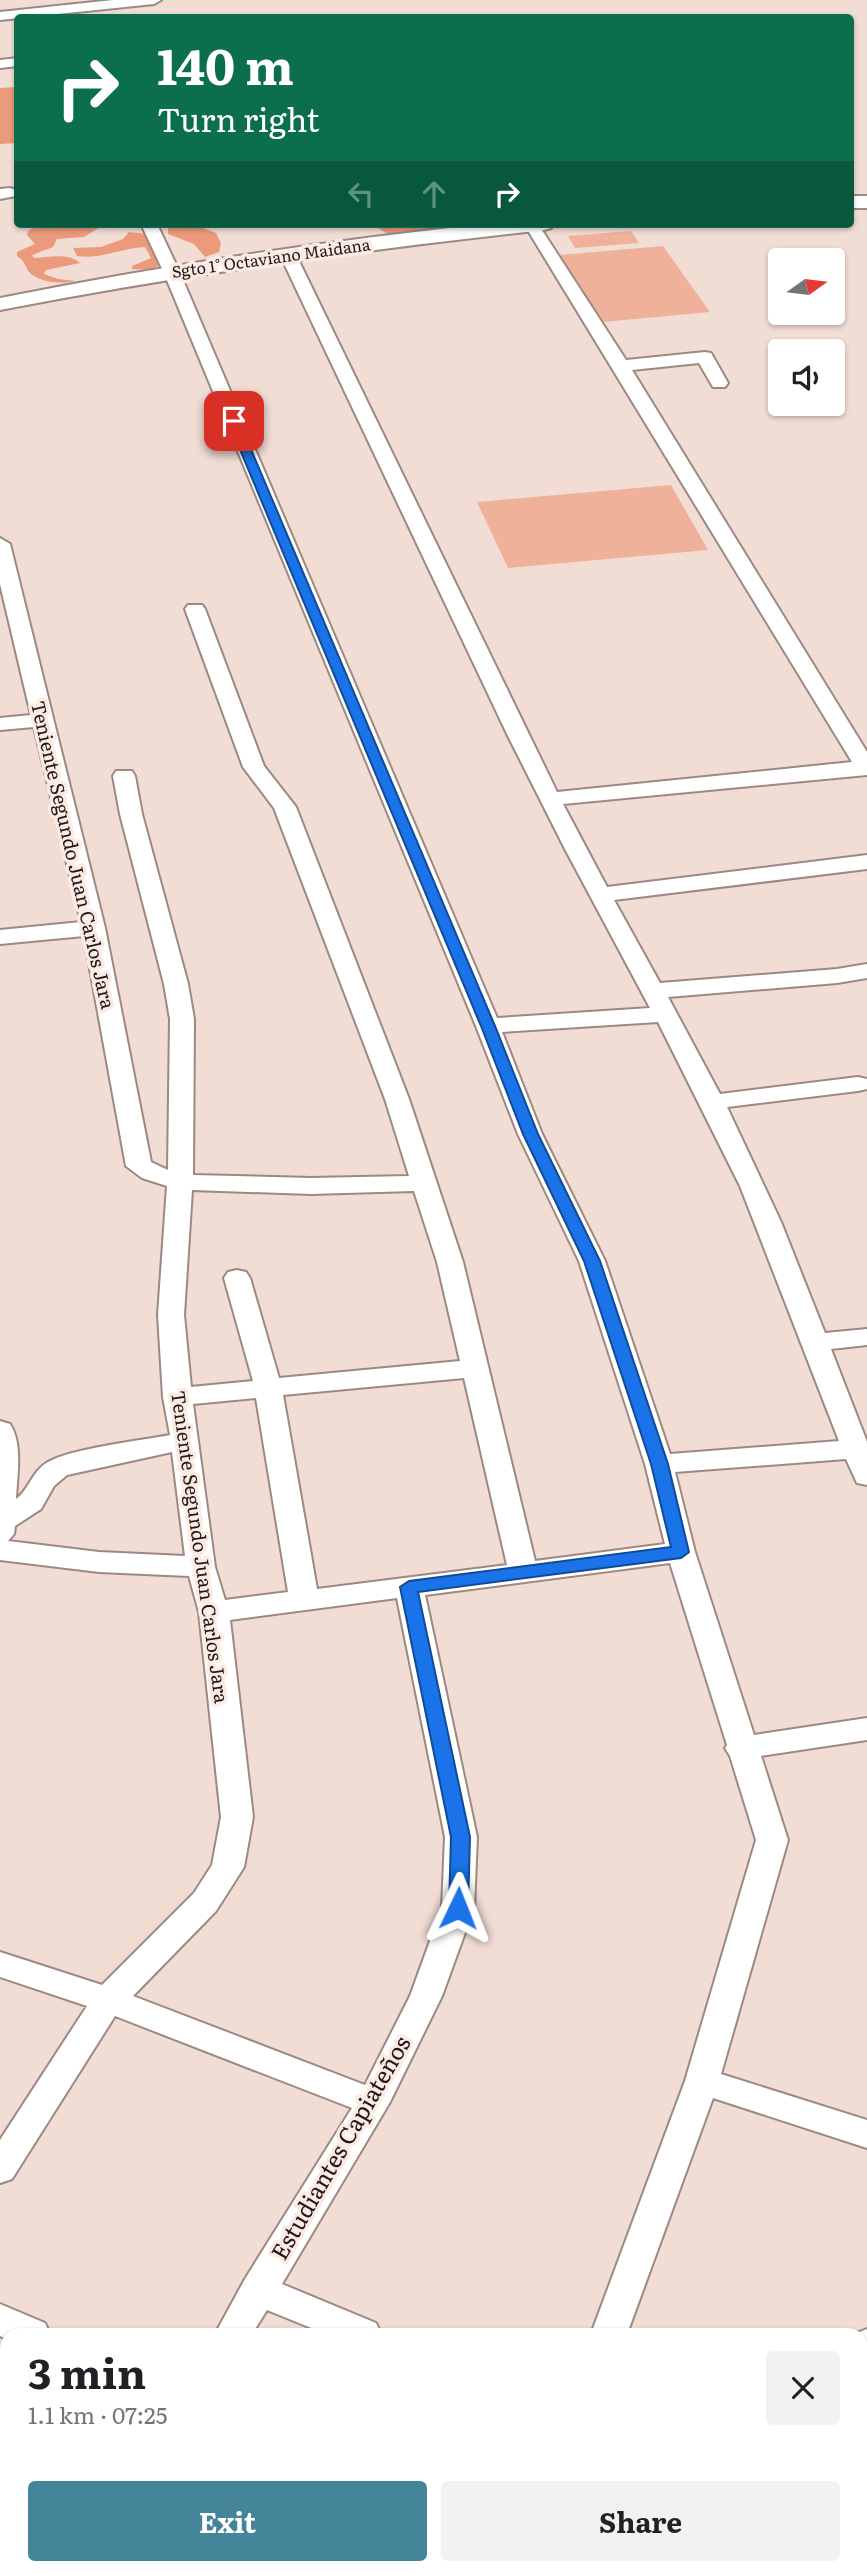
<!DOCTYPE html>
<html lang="en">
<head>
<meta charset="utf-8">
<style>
	body { margin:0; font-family:Literata,serif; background:#f2f2f2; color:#202124; height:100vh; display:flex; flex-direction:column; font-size:26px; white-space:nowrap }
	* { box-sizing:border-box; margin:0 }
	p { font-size:23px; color:#757577 }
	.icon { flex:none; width:38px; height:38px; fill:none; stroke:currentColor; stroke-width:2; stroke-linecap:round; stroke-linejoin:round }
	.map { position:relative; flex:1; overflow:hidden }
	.details { position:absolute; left:0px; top:2328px; width:868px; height:247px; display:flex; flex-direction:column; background:#fff; border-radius:21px 21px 0 0; box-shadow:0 2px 5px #0004 }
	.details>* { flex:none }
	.hud { position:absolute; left:14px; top:14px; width:840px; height:214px; border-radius:7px; box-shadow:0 2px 5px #0004; background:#0b6e4f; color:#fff; overflow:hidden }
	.needle { width:46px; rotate:76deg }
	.tools { position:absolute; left:768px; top:248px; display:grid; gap:14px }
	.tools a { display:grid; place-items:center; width:77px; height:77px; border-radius:7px; background:#fff; box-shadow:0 2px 5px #0004; font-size:35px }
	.pin { position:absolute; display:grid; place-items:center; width:60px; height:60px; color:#fff; margin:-30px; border-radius:14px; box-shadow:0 4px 10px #0006 }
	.me { position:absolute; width:77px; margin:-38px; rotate:2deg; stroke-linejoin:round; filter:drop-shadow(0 0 5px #0008) }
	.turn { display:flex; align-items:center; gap:24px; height:147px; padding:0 28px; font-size:32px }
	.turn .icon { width:91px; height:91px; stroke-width:2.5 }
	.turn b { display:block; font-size:49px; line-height:60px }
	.lanes { display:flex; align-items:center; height:66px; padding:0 28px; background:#0003; justify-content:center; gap:35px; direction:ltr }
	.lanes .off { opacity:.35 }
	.round { display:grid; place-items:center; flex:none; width:74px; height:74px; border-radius:7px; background:#f2f2f2 }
	.head { display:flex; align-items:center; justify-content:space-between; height:119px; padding:0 28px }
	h1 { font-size:42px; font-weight:700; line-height:52px }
	.action { display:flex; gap:14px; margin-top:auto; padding:14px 28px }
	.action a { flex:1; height:80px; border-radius:7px; background:#458599; color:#fff; font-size:28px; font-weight:700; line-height:80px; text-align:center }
	.action a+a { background:#f2f2f2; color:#202124 }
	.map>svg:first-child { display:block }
	.green { fill:#efb19a }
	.forest { fill:#eb9a7b }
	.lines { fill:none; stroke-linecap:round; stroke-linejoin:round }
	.minor-casing { stroke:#9c8982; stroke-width:4 }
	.major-casing { stroke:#9c8982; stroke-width:4 }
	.minor { fill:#fff; fill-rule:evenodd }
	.major { fill:#fff; fill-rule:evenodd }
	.route { fill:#1a73e8; stroke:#114b97; stroke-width:2 }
	.labels { text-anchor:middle; stroke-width:7; stroke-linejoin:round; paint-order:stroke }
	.far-street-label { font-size:16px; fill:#211917; stroke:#fcebe4 }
	.street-label { font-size:19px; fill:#211917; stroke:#fcebe4 }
	.near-street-label { font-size:23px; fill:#211917; stroke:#fcebe4 }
</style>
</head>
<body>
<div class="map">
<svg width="867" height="2573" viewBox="0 0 867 2573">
	<rect width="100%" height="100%" fill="#f2ddd5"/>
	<!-- green -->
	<path class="green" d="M631 231 639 243 575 248 568 236Z
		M663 246 710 312 603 322 560 255Z
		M671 485 708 550 508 568 477 502Z"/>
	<!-- forest -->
	<path class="forest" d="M17 87V143L0 144V88Z
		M119 224 100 227 84 237 57 239 53 247 32 255 34 258C50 258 67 252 80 263L46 270 44 274 58 279 76 281C61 284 43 283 31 274 25 269 27 262 17 256V252L35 244 27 235 28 231 39 225Z
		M168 224H203V228L216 233 221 243 219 252 205 257 194 244 168 234Z
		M371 224H451L446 234 391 236Z
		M129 232 146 234 163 263 151 270 132 269V266L151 258 145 247C122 248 98 260 77 256L73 248 101 247 123 239Z"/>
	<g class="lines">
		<!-- minor casing -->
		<g class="minor-casing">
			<path id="minor" d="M113 0H161L154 4 0 20V12Z
				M18 58V66L0 68V60Z
				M10 188 16 190V196L0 199V189Z
				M141 224H157L180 273 497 1018 650 1008 565 849 507 734 281 257 283 253H295L297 257 557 792 852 762 524 224H538L626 360 705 352 711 353 728 383 725 387H713L699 363 632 370 867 752V775L563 804 607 887 867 855V869L614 900 660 983 837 969 867 964V978L837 983 668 997 720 1094 858 1077 867 1079V1089L858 1091 727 1107 781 1222 825 1333 867 1329V1345L831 1349 867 1442V1485L857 1483 846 1459 675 1472 695 1552 754 1735 867 1718V1740L761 1756 788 1840 721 2074 867 2120V2148L713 2098 627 2334H591L685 2081 756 1840 730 1756 725 1748 727 1745 670 1563 425 1595 477 1837 474 1908 442 1996 390 2102 282 2284 376 2323 381 2334H326L267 2310 252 2334H215L245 2279 352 2108 115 2016 12 2179 0 2183V2140L87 2006 0 1977V1952L102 1985 194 1893 212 1865 221 1817 199 1612 189 1576 99 1572 0 1560V1421L10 1424C23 1444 17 1475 16 1499 29 1490 32 1471 48 1462 73 1448 139 1441 170 1435L163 1397 158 1315 167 1186 142 1178 126 1166 84 936 0 944V930L81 922 34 727 0 730V718L31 715 0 584V538L10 544 105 928 151 1162 168 1170 170 1019 164 984 120 814 113 776 116 771H132L135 776 142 814 188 984 194 1019 193 1175 311 1178 409 1176 385 1099 274 808 243 767 185 609 188 605H202L205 609 264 766 296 807 409 1099 463 1262 535 1561 665 1544 645 1464 579 1261 518 1134 476 1026 164 273ZM658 1022 740 1186 839 1441 670 1454 605 1261 542 1134 502 1032ZM192 1190 311 1194 414 1191 437 1262 460 1361 279 1378 250 1278 246 1272 237 1270 228 1272 224 1278 253 1381 191 1387 184 1315ZM464 1378 507 1565 317 1589 283 1395ZM256 1398 288 1592 225 1600 215 1567 193 1404ZM172 1452 185 1556 99 1552 8 1541 14 1534 15 1526 41 1509 54 1486 67 1475ZM397 1598 445 1837 442 1908 410 1996 365 2085 133 1996 216 1911 244 1867 253 1817 230 1620Z
				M0 2304 45 2323 50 2334H7V2339L0 2336Z
				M867 2329V2360L861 2358V2334H854Z
				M867 2548V2573H846L847 2567H861V2550Z
				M85 2567H125L122 2573H83Z
				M199 2567H247L249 2573H202Z"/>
		</g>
		<!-- major casing -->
		<g class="major-casing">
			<path id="major" d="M850 196H867V208H850Z
				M486 224H554L551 228 544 230C361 250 180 275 0 310V298C161 266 323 241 486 224Z"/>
		</g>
		<!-- minor -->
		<use href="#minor" class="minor"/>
		<!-- major -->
		<use href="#major" class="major"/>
	</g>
	<!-- route -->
	<path class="route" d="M230 419 239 421 495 1026 538 1134 600 1261 668 1464 689 1552 681 1558 418 1592 470 1837 468 1908 465 1913 458 1916 452 1913 449 1908 451 1837 400 1587 409 1581 671 1547 651 1464 584 1261 523 1134 481 1026 228 421Z"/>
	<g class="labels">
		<!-- far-street labels -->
		<g class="far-street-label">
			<text transform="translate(271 258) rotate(-8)" y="6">Sgto 1° Octaviano Maidana</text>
		</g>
		<!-- street labels -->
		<g class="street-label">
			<text transform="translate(73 855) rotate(77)" y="7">Teniente Segundo Juan Carlos Jara</text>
			<text transform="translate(200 1547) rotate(82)" y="7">Teniente Segundo Juan Carlos Jara</text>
		</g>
		<!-- near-street labels -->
		<g class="near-street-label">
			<text transform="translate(341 2148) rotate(-60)" y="8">Estudiantes Capiateños</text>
		</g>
	</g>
</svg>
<div class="tools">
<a><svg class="needle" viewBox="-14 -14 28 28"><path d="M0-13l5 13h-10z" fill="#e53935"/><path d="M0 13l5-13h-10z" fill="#757577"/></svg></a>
<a><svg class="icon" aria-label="sound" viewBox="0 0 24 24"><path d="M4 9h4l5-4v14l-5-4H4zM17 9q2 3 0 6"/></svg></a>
</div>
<div class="pin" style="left:234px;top:421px;background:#d93025"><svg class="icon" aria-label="arrive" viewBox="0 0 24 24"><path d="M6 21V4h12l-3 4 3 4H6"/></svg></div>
<svg class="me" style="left:458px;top:1908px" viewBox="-20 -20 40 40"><path d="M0-17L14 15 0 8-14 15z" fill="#1a73e8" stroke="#fff" stroke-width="4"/></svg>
<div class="hud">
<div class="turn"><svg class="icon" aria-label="right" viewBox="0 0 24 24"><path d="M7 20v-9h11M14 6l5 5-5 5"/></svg><div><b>140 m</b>Turn right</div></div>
<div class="lanes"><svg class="icon off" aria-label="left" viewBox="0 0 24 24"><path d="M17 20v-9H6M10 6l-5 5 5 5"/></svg><svg class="icon off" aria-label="ahead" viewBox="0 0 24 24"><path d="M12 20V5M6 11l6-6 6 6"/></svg><svg class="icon" aria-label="right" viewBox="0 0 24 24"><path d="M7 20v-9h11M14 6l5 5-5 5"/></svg></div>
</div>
<section class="details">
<div class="head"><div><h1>3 min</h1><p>1.1 km · 07:25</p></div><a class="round"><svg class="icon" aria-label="close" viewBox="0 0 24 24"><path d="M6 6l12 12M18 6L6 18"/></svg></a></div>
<div class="action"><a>Exit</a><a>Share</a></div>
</section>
</div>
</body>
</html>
